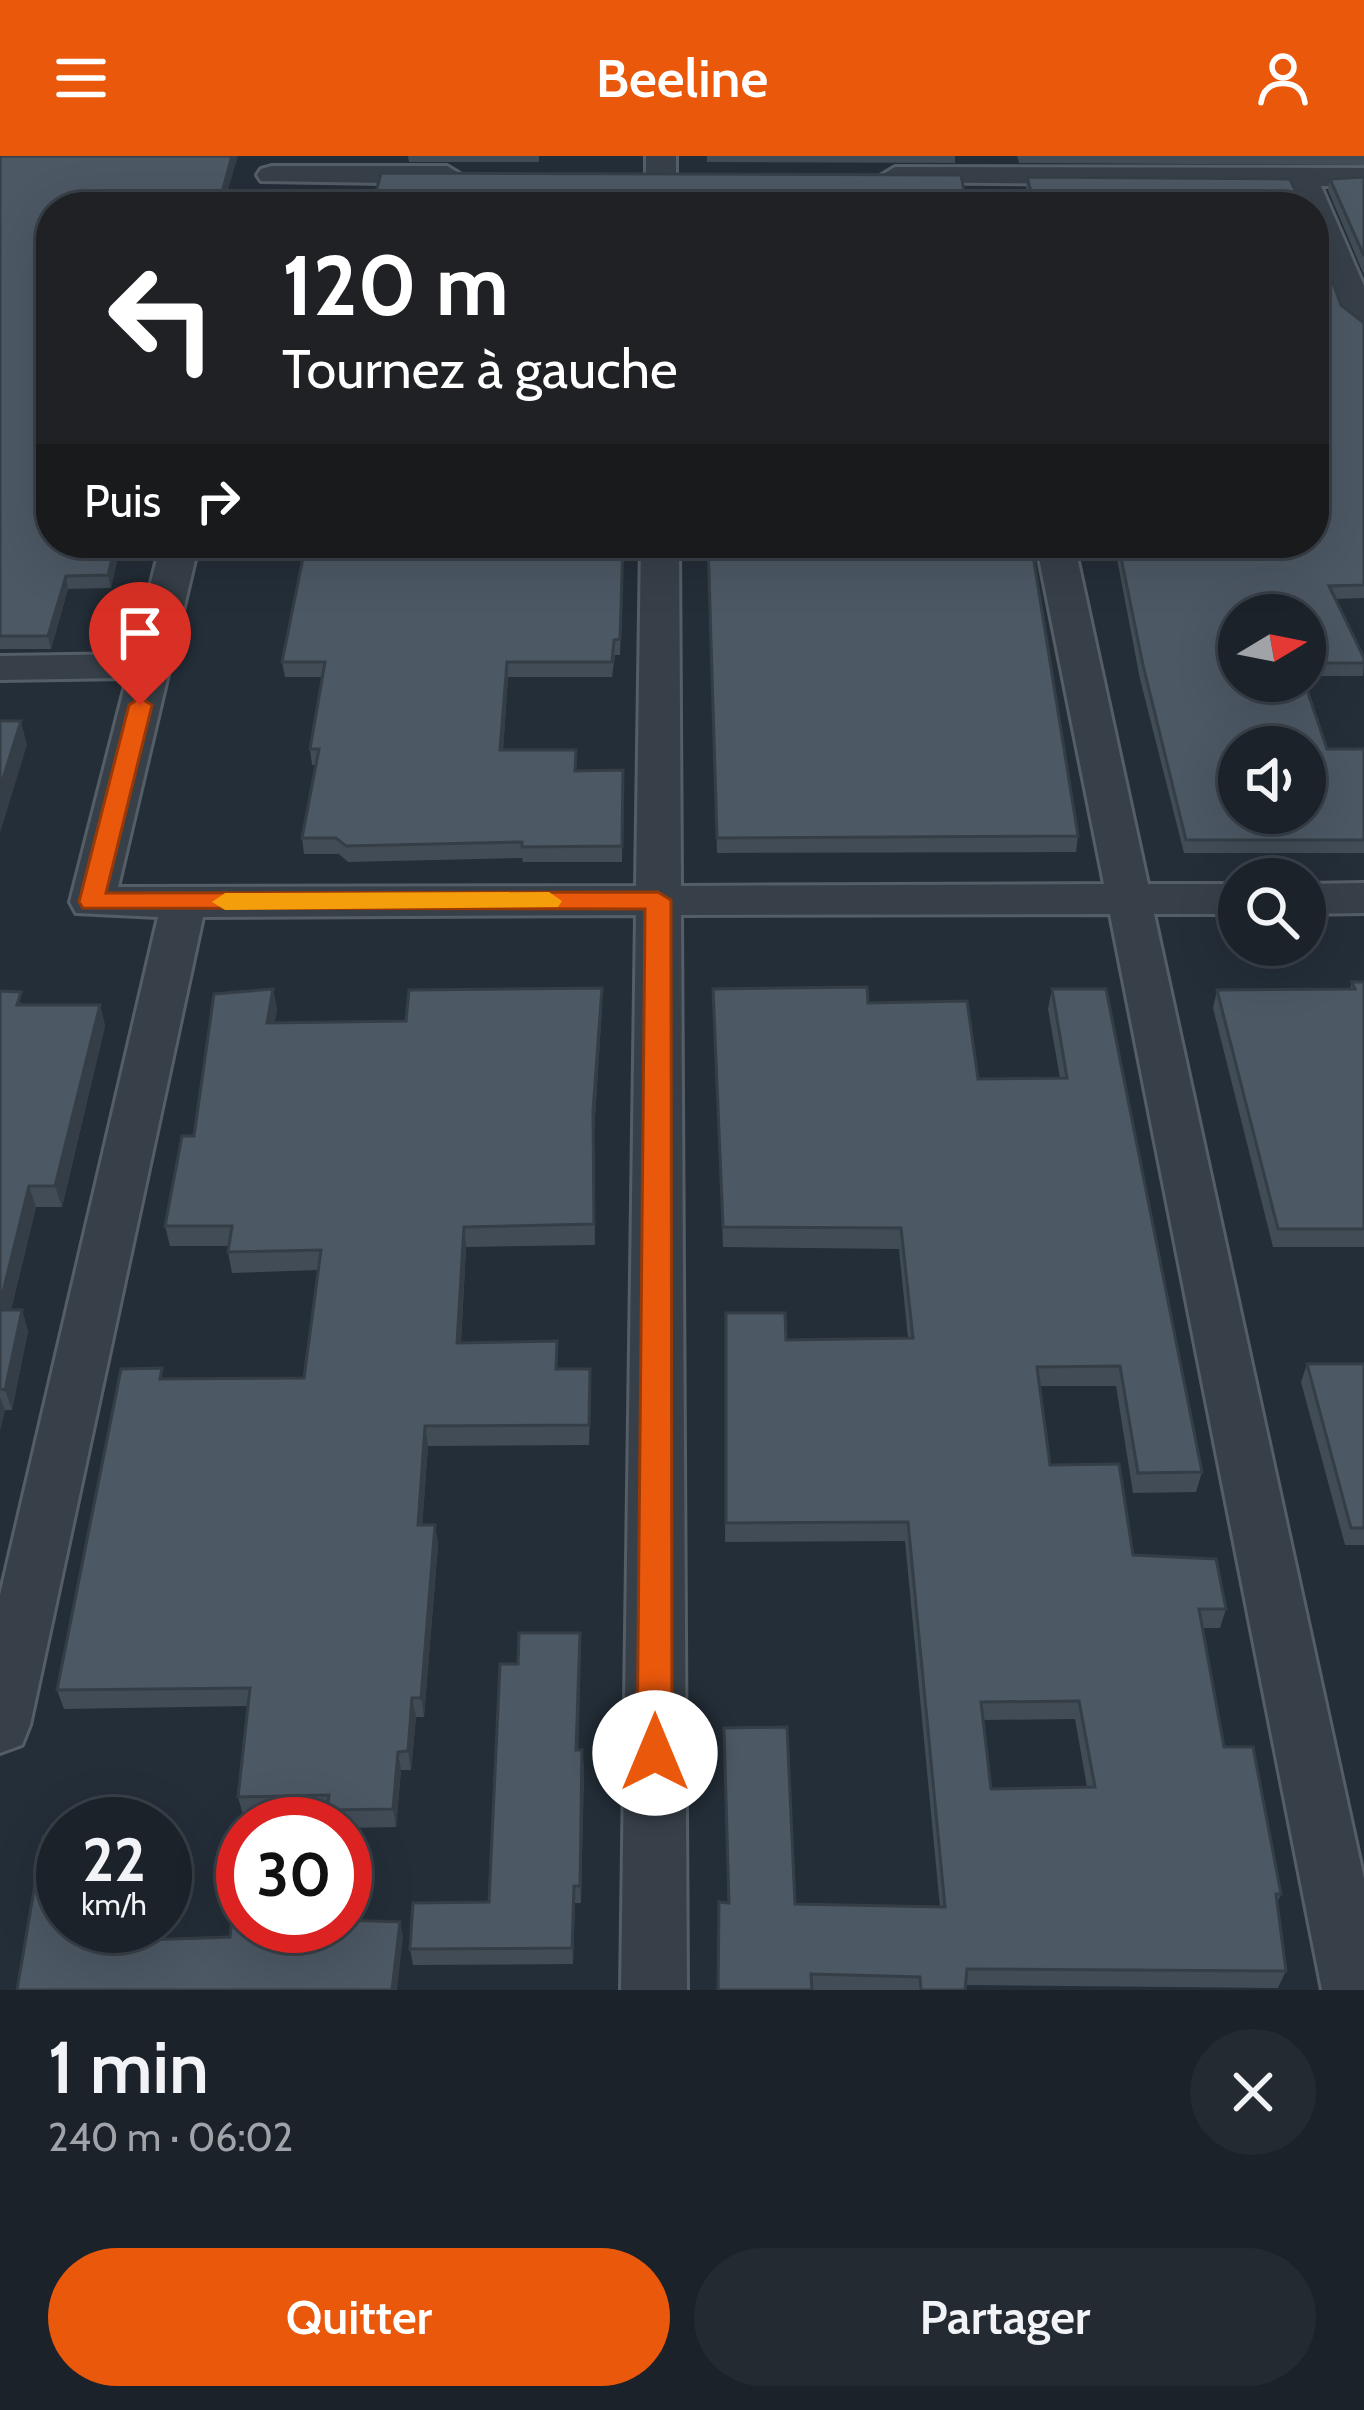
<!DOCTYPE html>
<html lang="fr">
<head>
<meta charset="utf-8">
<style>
	body { margin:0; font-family:Cabin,sans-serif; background:#242a32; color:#f1f3f6; height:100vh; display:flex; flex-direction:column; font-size:45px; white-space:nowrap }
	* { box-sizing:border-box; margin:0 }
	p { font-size:39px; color:#a0a4a8 }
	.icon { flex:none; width:66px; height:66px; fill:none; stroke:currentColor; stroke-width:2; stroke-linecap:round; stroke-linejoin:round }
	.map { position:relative; height:1834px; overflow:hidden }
	.panel { display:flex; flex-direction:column; background:#1b222a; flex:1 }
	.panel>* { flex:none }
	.hud { position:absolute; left:36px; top:36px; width:1293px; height:366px; border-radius:48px; box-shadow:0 12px 48px #0002,0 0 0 3px #393f47; background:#202124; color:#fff; overflow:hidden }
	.needle { width:78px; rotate:80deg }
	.tools { position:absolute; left:1218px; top:438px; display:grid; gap:24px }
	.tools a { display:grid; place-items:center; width:108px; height:108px; border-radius:50%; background:#1b222a; box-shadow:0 12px 48px #0002,0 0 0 3px #393f47; font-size:60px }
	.speed { position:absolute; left:36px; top:1641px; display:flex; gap:24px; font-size:60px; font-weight:700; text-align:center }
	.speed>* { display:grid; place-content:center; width:156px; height:156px; border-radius:50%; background:#1b222a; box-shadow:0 12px 48px #0002,0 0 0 3px #393f47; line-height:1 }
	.speed small { font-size:30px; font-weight:400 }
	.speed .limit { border:18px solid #d22; background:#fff; color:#111 }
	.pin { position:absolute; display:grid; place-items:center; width:102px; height:102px; color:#fff; margin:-123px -51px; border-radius:50% 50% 50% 0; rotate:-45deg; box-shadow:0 0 12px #0007 }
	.pin .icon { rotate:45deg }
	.me { position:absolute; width:132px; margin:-66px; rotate:0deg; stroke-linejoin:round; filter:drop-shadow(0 0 9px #0008) }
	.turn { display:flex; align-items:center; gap:42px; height:252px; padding:0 48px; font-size:54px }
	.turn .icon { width:156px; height:156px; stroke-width:2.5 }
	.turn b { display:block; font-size:84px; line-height:102px }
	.then { display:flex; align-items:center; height:114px; padding:0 48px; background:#0003; gap:24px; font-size:45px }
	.round { display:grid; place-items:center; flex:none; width:126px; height:126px; border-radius:63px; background:#242a32 }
	.headline { display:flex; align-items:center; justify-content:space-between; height:204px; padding:0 48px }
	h1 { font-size:72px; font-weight:600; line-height:90px }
	.primary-button { display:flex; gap:24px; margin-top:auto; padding:24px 48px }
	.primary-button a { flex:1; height:138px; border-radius:72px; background:#ea580c; color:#fff; font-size:48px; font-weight:600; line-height:138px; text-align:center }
	.primary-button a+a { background:#242a32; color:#f1f3f6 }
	header { display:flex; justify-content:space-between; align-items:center; height:156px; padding:0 48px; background:#ea580c; color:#fff; font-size:54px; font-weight:600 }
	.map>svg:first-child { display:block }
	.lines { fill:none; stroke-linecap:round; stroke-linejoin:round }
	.minor-casing { stroke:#555d66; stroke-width:6 }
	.minor { fill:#374049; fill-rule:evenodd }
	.wall { fill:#414c56; fill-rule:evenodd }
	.shaded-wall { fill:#353e46 }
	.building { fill:#4c5864; stroke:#353e46; stroke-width:3; fill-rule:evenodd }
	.route { fill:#ea580c; stroke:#983908; stroke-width:3 }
	.slow { fill:#f59e0b }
</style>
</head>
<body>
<header><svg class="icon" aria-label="menu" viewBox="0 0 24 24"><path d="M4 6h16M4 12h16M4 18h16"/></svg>Beeline<svg class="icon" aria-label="person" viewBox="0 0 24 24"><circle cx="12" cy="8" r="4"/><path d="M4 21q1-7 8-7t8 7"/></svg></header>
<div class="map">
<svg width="1364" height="1834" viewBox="0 0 1364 1834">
	<rect width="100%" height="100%" fill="#242e38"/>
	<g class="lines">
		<!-- minor casing -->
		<g class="minor-casing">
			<path id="minor" d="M646 0H676V51H646Z
				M272 10H447L462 19 447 28 261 25 257 19 261 13Z
				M895 11 1364 12V30H1321L1364 130V178C1332 170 1314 81 1314 51H1299L1291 30 884 26 880 20Z
				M161 387H199L118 731 636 730 641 387H679L681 730 1104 728 1036 387H1074L1148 728H1239V758H1154L1364 1723V1834H1322L1110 758 681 759 687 1834H621L636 759 203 761 30 1569 22 1589 0 1597V1439L158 761 76 757 70 746 127 522 0 524V500L133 498Z
				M1364 727V757L1305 758V728Z"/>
		</g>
		<!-- minor -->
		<use href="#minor" class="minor"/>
	</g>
	<!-- wall -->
	<path class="wall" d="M0 0 51 51 121 387 111 432 68 433 51 493H0Z
		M408 0H539V6H409Z
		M707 0H955V7L707 6Z
		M1017 0H1364V9L1019 7Z
		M1027 21 1299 43 1313 51H1030L1026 33Z
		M1364 22V119L1328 34 1330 23Z
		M1320 91 1341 149 1364 167V442L1335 443 1364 502 1363 520H1305V459H1239L1327 593H1364V697H1184L1140 523 1114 387H1314Z
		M624 387 620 499H615L612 521H508L503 594 577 615 623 614 622 706H523L522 702 348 706 339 698H304L302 682 316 609H312L310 593 322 521H285L282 506Z
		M708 387 1078 680 1076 696 717 697Z
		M1352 826H1364V1091H1273L1213 852 1217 834 1350 833Z
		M273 833 277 854 274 867 406 865 602 852 594 976 595 1089 466 1091 461 1187 558 1213 591 1233 589 1289 428 1290 422 1369H435L438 1389 424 1561H416L411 1614H401L396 1671 345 1672V1668H330L328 1657 243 1659 238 1641 248 1550 64 1553 57 1534 165 1223 304 1222 318 1114 232 1117 228 1096 229 1090H170L165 1070 194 980Z
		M713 833 868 847 978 923 1060 922 1048 853 1052 833 1202 1316 1196 1336 1133 1337 1116 1230H1040L1050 1309 1133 1399 1226 1453 1220 1472H1203L1224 1591 1281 1738 1277 1747 1286 1815 1278 1832 965 1829V1834H718L728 1747 724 1572 795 1748 940 1751 905 1385 725 1386 726 1157 786 1184 908 1182 899 1093 723 1091ZM1075 1563 1087 1631 991 1633 983 1564Z
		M0 835 24 849H100L105 870 62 1051H36L11 1154H22L28 1175 12 1254H5L0 1274Z
		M1307 1208H1364V1389H1345L1301 1226Z
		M580 1477 578 1594 584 1611 581 1747H575L573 1808 413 1809 410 1793 489 1746 518 1508Z"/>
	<!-- shaded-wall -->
	<path class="shaded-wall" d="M232 0H238L223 51H218Z
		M116 387H121L111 432 108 419Z
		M66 420 68 433 51 493 48 480Z
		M507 506 508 521 502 610 500 594Z
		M21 565 27 589 0 677V632Z
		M602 832V852L594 976 595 1089 593 955Z
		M273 833 277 854 271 888 267 867Z
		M100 849 105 870 62 1051 55 1030Z
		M29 1030 36 1051 6 1175 0 1159V1148Z
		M464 1071 466 1091 460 1207 457 1187Z
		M22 1154 28 1175 12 1254 5 1234Z
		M0 1241 5 1254 0 1274Z
		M425 1270 428 1290 421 1389 418 1369Z
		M435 1369 438 1389 424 1561 421 1542Z
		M580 1477 581 1495 578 1611 576 1594Z
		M412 1542 416 1561 411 1614 408 1595Z
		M582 1594 584 1611 581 1747 580 1730Z
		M398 1596 401 1614 396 1671 393 1653Z
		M574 1730 575 1747 573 1808 572 1792Z
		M400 1766 403 1780 397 1834H392Z
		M120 1770H128L123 1800 117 1785Z"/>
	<!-- building -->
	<path class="building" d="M0 0H232L218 51H51V387H116L108 419 66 420 48 480H0Z
		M381 17 961 19 967 51H372Z
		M1027 21 1290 23 1299 43 1312 44 1313 51H1035Z
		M1364 21V100L1330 23Z
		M1314 55 1320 91 1341 149 1364 167V429L1329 430 1364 502V507H1305V459H1239V525H1304L1327 593H1364V684H1186L1143 509 1118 387H1314ZM1239 591H1305V657H1239Z
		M306 387H623L620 483 614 484 612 506H507L500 594H576L575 615 623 614 622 690 522 691V686L346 690 336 682H302L319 593H310L325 506H282Z
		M708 387H1031L1078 680 717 682Z
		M0 565H21L0 632Z
		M1352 826H1364V1073H1278L1217 834 1355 833Z
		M867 831 868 847 967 845 978 923 1067 922 1052 833H1106L1202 1316 1138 1317 1120 1210 1037 1211 1050 1309 1119 1308 1133 1399 1216 1403 1226 1453H1199L1224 1591H1253L1281 1738H1276L1286 1815 967 1813 965 1834H921L920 1821 811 1818 812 1834H718L719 1746 729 1747 724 1572 787 1571 795 1748 945 1751 908 1366 726 1367V1157H785L786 1184 913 1182 901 1072 723 1071 713 833ZM1079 1545 1095 1631 991 1633 981 1546Z
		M602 832 593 955 594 1068 464 1071 457 1187 557 1185 556 1213H590L589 1269 425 1270 418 1369H435L421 1542H412L408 1595 398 1596 393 1653 327 1654 329 1639 238 1641 250 1532 57 1534 121 1213 162 1212 160 1223 304 1222 321 1094 228 1096 232 1070H165L182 980H194L214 838 273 833 267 867 406 865 409 834Z
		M0 835 21 836 17 849H100L55 1030H29L0 1148Z
		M0 1154H22L5 1234 0 1233Z
		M1307 1208H1364V1372H1351Z
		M519 1477H580L576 1594H582L580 1730H574L572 1792 410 1793 413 1747 489 1746 500 1508H518Z
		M43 1681H63V1770H120L117 1785 230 1781 234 1747H243V1770H345V1764L400 1766 392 1834H17Z"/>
	<!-- route -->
	<path class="route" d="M140 542 152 549 106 737 658 736 671 744 672 1597 667 1609 655 1613 642 1609 637 1597 645 753 83 752 79 746 129 549Z"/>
	<!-- slow -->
	<path class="slow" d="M549 736 562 745 558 751 225 754 212 746 225 737Z"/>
</svg>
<div class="tools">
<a><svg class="needle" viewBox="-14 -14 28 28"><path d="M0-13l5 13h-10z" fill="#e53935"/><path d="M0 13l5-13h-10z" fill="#a0a4a8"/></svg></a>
<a><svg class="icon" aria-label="sound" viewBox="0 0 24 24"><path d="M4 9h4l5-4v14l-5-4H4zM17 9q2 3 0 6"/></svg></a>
<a><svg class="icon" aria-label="search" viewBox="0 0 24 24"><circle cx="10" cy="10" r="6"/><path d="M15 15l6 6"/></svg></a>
</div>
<div class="speed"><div>22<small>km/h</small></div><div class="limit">30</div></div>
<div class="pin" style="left:140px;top:549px;background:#d93025"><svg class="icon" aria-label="arrive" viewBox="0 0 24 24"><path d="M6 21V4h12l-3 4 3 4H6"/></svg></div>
<svg class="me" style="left:655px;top:1597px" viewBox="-20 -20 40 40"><circle r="19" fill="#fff"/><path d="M0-13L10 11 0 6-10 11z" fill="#ea580c"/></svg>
<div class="hud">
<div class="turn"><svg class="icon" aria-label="left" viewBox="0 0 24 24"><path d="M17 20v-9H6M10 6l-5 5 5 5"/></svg><div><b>120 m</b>Tournez à gauche</div></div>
<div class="then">Puis<svg class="icon" aria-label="right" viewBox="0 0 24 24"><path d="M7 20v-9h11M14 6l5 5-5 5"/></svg></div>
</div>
</div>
<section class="panel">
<div class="headline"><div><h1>1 min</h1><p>240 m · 06:02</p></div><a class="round"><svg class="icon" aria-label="close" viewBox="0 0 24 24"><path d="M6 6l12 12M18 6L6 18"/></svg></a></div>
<div class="primary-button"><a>Quitter</a><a>Partager</a></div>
</section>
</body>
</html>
